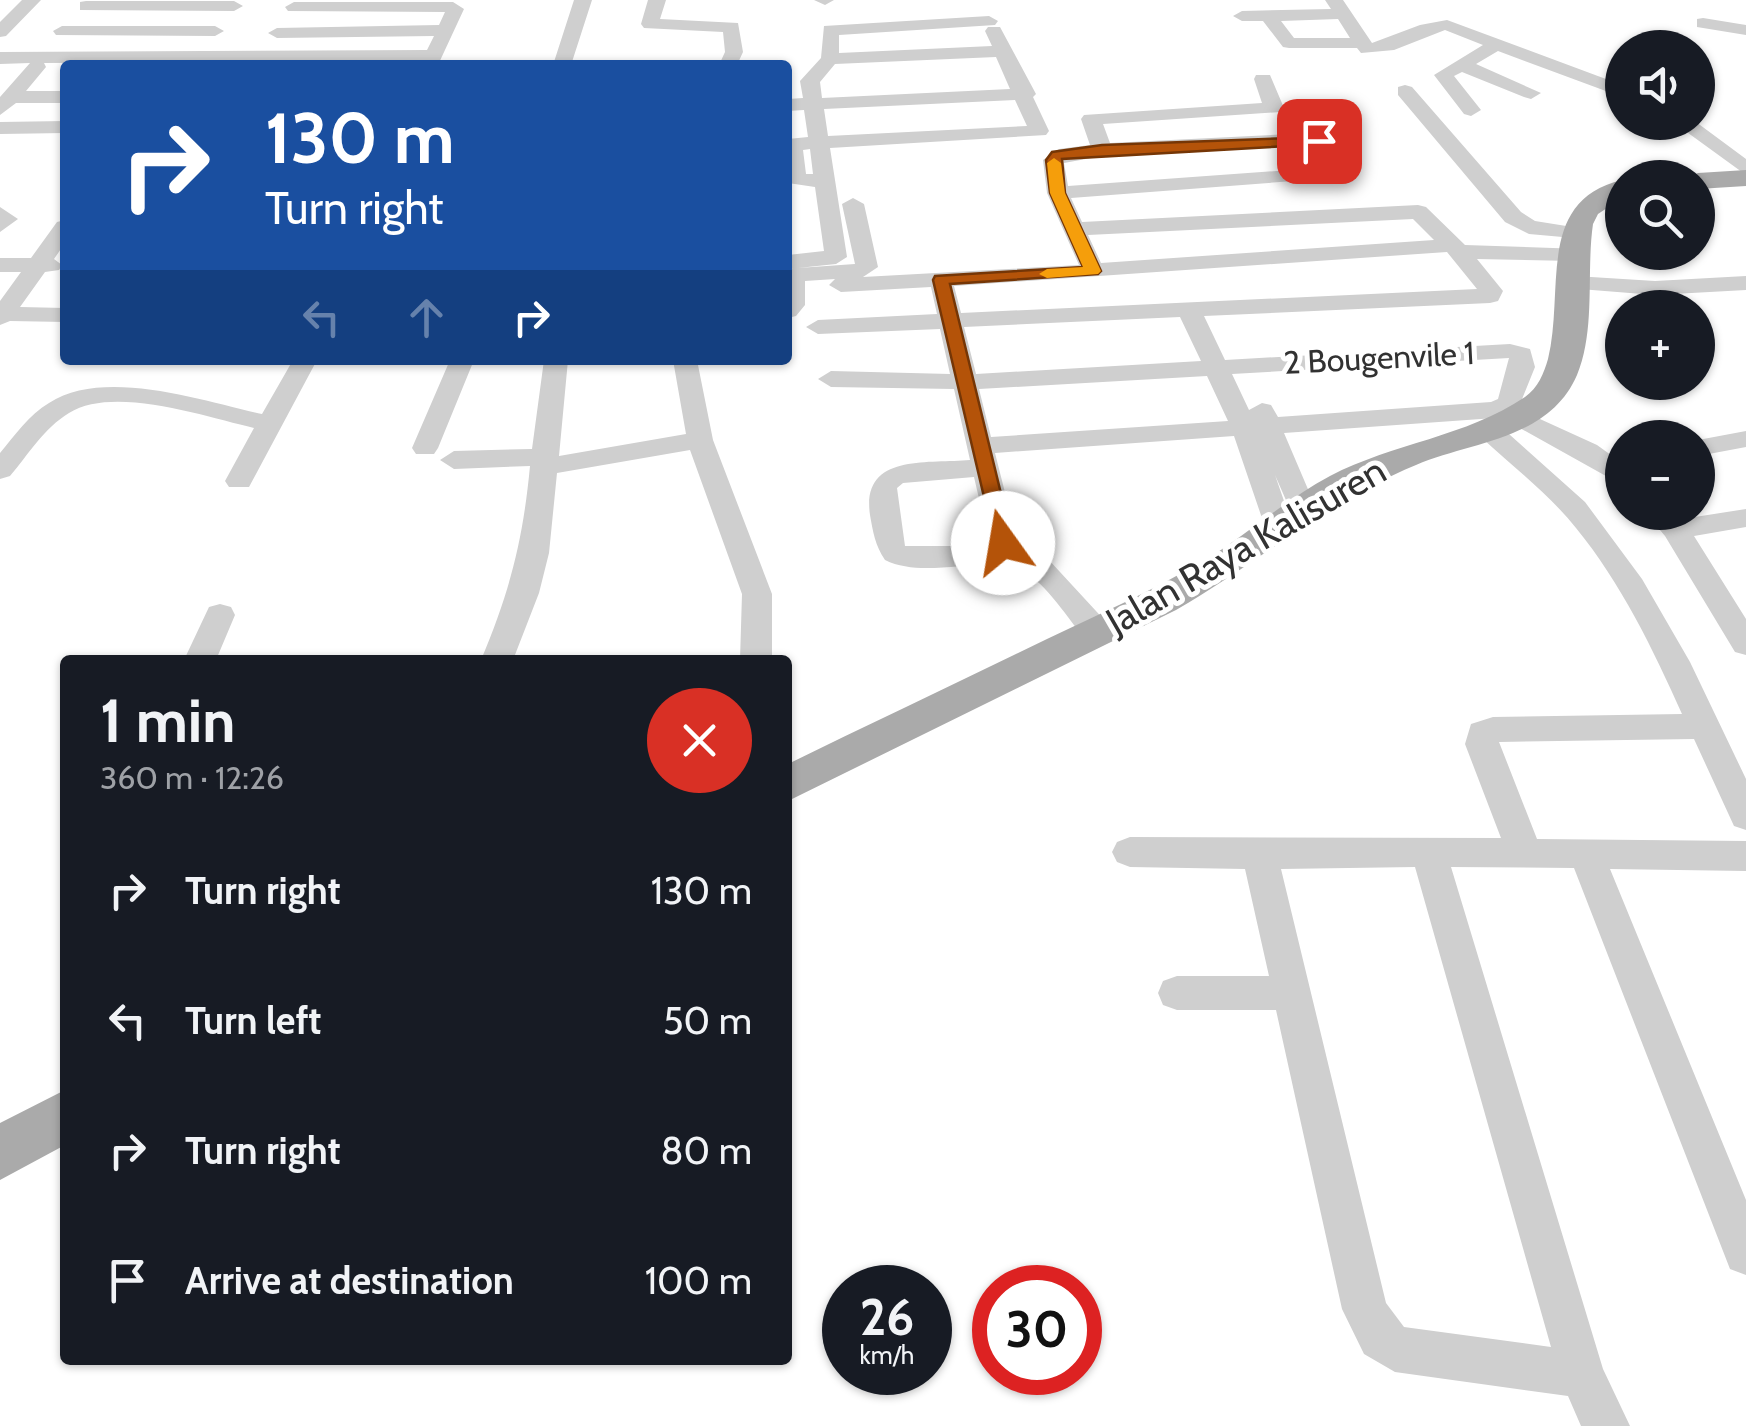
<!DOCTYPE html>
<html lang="en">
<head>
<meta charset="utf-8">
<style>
	body { margin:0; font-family:Cabin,sans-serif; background:#242831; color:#f1f3f6; height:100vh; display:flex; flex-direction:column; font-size:38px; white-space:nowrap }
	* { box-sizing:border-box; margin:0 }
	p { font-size:32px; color:#9ea1a6 }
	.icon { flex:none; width:55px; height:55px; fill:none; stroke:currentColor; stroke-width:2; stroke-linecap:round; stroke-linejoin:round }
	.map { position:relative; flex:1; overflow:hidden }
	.sheet { position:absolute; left:60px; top:655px; width:732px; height:710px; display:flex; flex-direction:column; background:#171b24; border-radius:10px; box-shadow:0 2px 8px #0004 }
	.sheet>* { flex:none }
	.guide { position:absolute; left:60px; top:60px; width:732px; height:305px; border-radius:10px; box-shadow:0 2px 8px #0004; background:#1a4fa0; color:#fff; overflow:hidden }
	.fabs { position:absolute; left:1605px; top:30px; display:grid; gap:20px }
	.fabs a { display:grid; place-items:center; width:110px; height:110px; border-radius:50%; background:#171b24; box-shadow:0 2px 8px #0004; font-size:50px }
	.speed { position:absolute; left:822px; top:1265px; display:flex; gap:20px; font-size:50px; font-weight:700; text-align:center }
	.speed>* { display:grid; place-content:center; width:130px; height:130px; border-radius:50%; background:#171b24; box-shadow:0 2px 8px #0004; line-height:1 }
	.speed small { font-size:25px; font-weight:400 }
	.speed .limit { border:15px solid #d22; background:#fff; color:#111 }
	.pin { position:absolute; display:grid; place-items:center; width:85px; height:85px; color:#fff; margin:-42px; border-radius:20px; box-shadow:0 5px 15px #0006 }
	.me { position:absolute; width:110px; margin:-55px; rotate:347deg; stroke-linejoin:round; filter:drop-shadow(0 0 8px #0008) }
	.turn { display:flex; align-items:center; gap:35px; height:210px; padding:0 40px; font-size:45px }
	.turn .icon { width:130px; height:130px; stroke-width:2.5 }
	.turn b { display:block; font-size:70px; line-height:85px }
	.lanes { display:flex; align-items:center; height:95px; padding:0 40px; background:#0003; justify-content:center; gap:50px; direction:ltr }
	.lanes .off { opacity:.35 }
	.round { display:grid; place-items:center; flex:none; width:105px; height:105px; border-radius:52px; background:#242831 }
	.summary { display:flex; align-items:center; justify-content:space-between; height:170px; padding:0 40px }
	h1 { font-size:60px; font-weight:800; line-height:75px }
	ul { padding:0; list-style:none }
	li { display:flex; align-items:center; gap:30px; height:130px; padding:0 40px }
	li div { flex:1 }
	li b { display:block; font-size:38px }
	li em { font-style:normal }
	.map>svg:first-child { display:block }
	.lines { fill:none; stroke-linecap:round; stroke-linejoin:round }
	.minor { fill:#cfcfcf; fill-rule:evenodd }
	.major { fill:#aaa; fill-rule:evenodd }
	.route { fill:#b45309; stroke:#753606; stroke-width:2.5 }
	.slow { fill:#f59e0b }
	.labels { text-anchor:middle; stroke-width:10; stroke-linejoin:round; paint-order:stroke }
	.far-street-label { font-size:32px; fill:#323232; stroke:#fff }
	.street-label { font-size:38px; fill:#323232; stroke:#fff }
</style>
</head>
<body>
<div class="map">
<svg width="1746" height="1426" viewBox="0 0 1746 1426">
	<rect width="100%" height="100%" fill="#fff"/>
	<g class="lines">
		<!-- minor -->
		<path class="minor" d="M22 0H41L6 36 0 37V22Z
			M574 0H592L571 65H553Z
			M648 0H666L660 19 738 23 743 52 737 65H719L725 52 723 32 644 28 641 24Z
			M814 0H834L825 5Z
			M1325 0H1343L1372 43 1420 25 1447 20 1622 85V97L1498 51 1476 64 1541 93 1531 99 1524 97 1462 72 1454 76 1481 110 1471 116 1464 114 1434 75 1483 45 1445 30 1394 50 1361 53 1357 48H1289L1283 47 1263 21H1242L1233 16 1242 11 1331 9ZM1338 19 1350 38H1294L1281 21Z
			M86 1H234L243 6 234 11 80 10V2Z
			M294 2H453L464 9 438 65H420L422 61 44 63 46 67 26 91H65V103H16L0 115V97L30 63 0 64V52L427 50 434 36 277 38 268 33 277 28 439 25 445 12 288 11 285 7Z
			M989 16 998 21 995 25 839 35V53L992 46 985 31 988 27H1000L1036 94 1033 97 1049 131 1046 135 830 148 847 257 836 264 798 268 855 264 842 204 853 198 864 204 878 267 863 277 1079 265 1047 193 1043 160 1059 149 1090 145 1081 119 1084 115 1262 103 1254 79 1256 75H1270L1284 108 1281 112 1103 124 1110 143 1310 133 1326 137 1350 164 1353 168 1346 177 1071 198 1082 222 1418 205 1426 207 1465 245 1582 249 1585 254 1582 259 1574 261 1477 259 1503 291 1498 301 1490 303 1204 316 1225 360 1510 344 1530 349 1535 367 1518 409 1597 445 1622 463V485L1511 423 1507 417 1509 413 1495 418 1284 433 1316 508 1312 514H1292L1275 475 1292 524 1288 531H1268L1264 524 1234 436 995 453 1017 540 1048 559 1108 624 1112 632 1108 640 1097 643 1086 640C1068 619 1047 584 1023 571 989 552 928 581 885 560 875 545 873 532 870 515 861 453 927 464 970 460L954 389 831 387 818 379 831 371 950 374 940 329 818 334 806 327 818 320 937 314 931 287 841 292 829 285 835 279 805 281V305L796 316 788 318V270L793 268 788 269V255L824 251 815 187 788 183V139L808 137 804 110 788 111V99L803 98 800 81 821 58 824 26ZM996 57 1010 89 822 98 820 82 835 64ZM1015 100 1027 126 828 136 824 109ZM1310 145 1331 167 1068 186 1064 163 1102 156ZM810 149 813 174H806L803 150ZM1413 219 1434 240 1101 263 1088 235ZM1447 252 1477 289 961 313 954 286ZM1180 317 1201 361 976 374 964 327ZM1509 358 1498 399 1491 402 1278 417 1271 405 1262 403 1249 410 1232 374ZM1207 376 1228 421 991 437 979 389ZM974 477 990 546H905L897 488 903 483Z
			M1703 18 1746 25V35L1697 27V19Z
			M62 26H215L224 31 215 36 56 35 53 31Z
			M1405 85 1412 87 1521 212 1535 221 1585 229 1588 234 1585 239 1529 234 1505 222 1398 95V87Z
			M65 121V133L0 134V122Z
			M1673 122H1696L1746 159V175Z
			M0 207 18 219 0 232Z
			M65 220V243L54 259 62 265 59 270 45 272 20 307 65 308V322L10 321 0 325V301L21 272H0V258H31L57 222Z
			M1575 276 1655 281 1746 276V290L1655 295 1567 288 1563 283Z
			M293 360H317L249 487H229L225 481 254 428C206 417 114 385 69 413 44 428 28 455 10 476L0 479V453C15 435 29 415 49 403 104 367 203 401 262 414Z
			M450 360H474L438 448 434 454H416L412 448Z
			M544 360H568L559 456 686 434 673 360H697L713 440 772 594V660H740L742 594 690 450 557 473 549 553 539 593 513 660H481C510 591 523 540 530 466L454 469 440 460 454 451 532 449Z
			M1491 424 1500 426 1585 502 1642 579 1690 662 1746 779V830L1734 826 1694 739 1499 742 1537 839 1746 841V871L1610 869 1746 1200V1275L1730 1269 1574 868 1451 867 1603 1369 1630 1426H1581L1568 1396 1395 1372 1364 1354 1342 1309 1276 1010H1177L1163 1005 1158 993 1163 981 1177 976H1269L1245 869 1130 867 1117 862 1112 852 1117 842 1130 837 1501 838 1465 744 1471 724 1493 717 1682 714C1653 649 1621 583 1576 528 1549 494 1513 467 1482 438L1478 432 1482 426ZM1415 867 1551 1347 1404 1327 1386 1303 1281 869Z
			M1746 431V447L1698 456V440Z
			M1746 509V527L1694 536 1746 619V655L1735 652 1665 536 1645 512H1676L1682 519Z
			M220 604 231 607 235 615 216 660H184L209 607Z"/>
		<!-- major -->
		<path class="major" d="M1746 170V186L1698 189V178H1687L1698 173Z
			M1622 180V198L1598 214 1593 224C1586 272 1596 329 1577 375 1549 440 1472 441 1416 465 1328 501 1258 563 1176 610L788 801V764C874 722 961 681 1047 639 1102 613 1158 588 1210 557 1251 531 1287 499 1330 476 1393 443 1466 437 1525 397 1538 388 1544 373 1548 359 1565 290 1535 201 1622 180Z
			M65 1090V1145L0 1180V1123Z"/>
	</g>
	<!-- route -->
	<path class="route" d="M1319 137 1324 138V144L1062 159 1065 193 1101 271 1098 274 950 284 1013 543 1010 548H996L933 280 935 276 1083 267 1050 193 1046 160 1052 152 1102 145Z"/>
	<!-- slow -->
	<path class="slow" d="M1054 158 1061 163 1065 193 1101 271 1098 274 1047 278 1039 274 1047 269 1083 267 1050 193 1047 163Z"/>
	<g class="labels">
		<!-- far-street labels -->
		<g class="far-street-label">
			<text transform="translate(1379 358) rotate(-3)" y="11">2 Bougenvile 1</text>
		</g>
		<!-- street labels -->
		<g class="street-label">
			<text transform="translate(1246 546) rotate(-30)" y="13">Jalan Raya Kalisuren</text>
		</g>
	</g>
</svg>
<div class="fabs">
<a><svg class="icon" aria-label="sound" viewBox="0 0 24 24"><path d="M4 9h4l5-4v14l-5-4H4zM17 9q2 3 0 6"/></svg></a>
<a><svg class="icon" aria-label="search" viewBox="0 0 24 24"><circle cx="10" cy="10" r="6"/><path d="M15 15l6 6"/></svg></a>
<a>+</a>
<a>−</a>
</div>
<div class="speed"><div>26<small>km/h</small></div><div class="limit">30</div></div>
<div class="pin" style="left:1319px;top:141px;background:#d93025"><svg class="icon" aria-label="arrive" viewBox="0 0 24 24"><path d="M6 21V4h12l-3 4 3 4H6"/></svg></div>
<svg class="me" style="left:1003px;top:543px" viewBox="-20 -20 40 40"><circle r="19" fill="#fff"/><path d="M0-13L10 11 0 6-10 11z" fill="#b45309"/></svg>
<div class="guide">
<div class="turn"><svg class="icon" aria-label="right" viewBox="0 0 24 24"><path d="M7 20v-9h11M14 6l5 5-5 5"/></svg><div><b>130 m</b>Turn right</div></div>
<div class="lanes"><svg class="icon off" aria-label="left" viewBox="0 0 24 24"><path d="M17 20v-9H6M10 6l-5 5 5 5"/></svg><svg class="icon off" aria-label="ahead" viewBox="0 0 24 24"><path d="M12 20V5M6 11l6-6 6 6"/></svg><svg class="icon" aria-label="right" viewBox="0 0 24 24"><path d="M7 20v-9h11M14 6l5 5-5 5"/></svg></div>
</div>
<section class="sheet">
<div class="summary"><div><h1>1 min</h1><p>360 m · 12:26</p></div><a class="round" style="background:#d93025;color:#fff"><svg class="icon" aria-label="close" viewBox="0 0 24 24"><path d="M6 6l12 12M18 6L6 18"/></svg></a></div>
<ul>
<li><svg class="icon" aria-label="right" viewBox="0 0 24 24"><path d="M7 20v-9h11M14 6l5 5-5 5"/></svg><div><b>Turn right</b></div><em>130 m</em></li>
<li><svg class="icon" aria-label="left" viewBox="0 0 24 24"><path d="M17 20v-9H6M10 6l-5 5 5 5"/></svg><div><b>Turn left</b></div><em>50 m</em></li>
<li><svg class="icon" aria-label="right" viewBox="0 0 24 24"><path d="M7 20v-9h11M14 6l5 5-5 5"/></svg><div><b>Turn right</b></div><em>80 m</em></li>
<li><svg class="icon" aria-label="arrive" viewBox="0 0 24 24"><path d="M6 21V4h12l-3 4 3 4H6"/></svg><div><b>Arrive at destination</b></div><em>100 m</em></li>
</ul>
</section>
</div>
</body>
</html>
